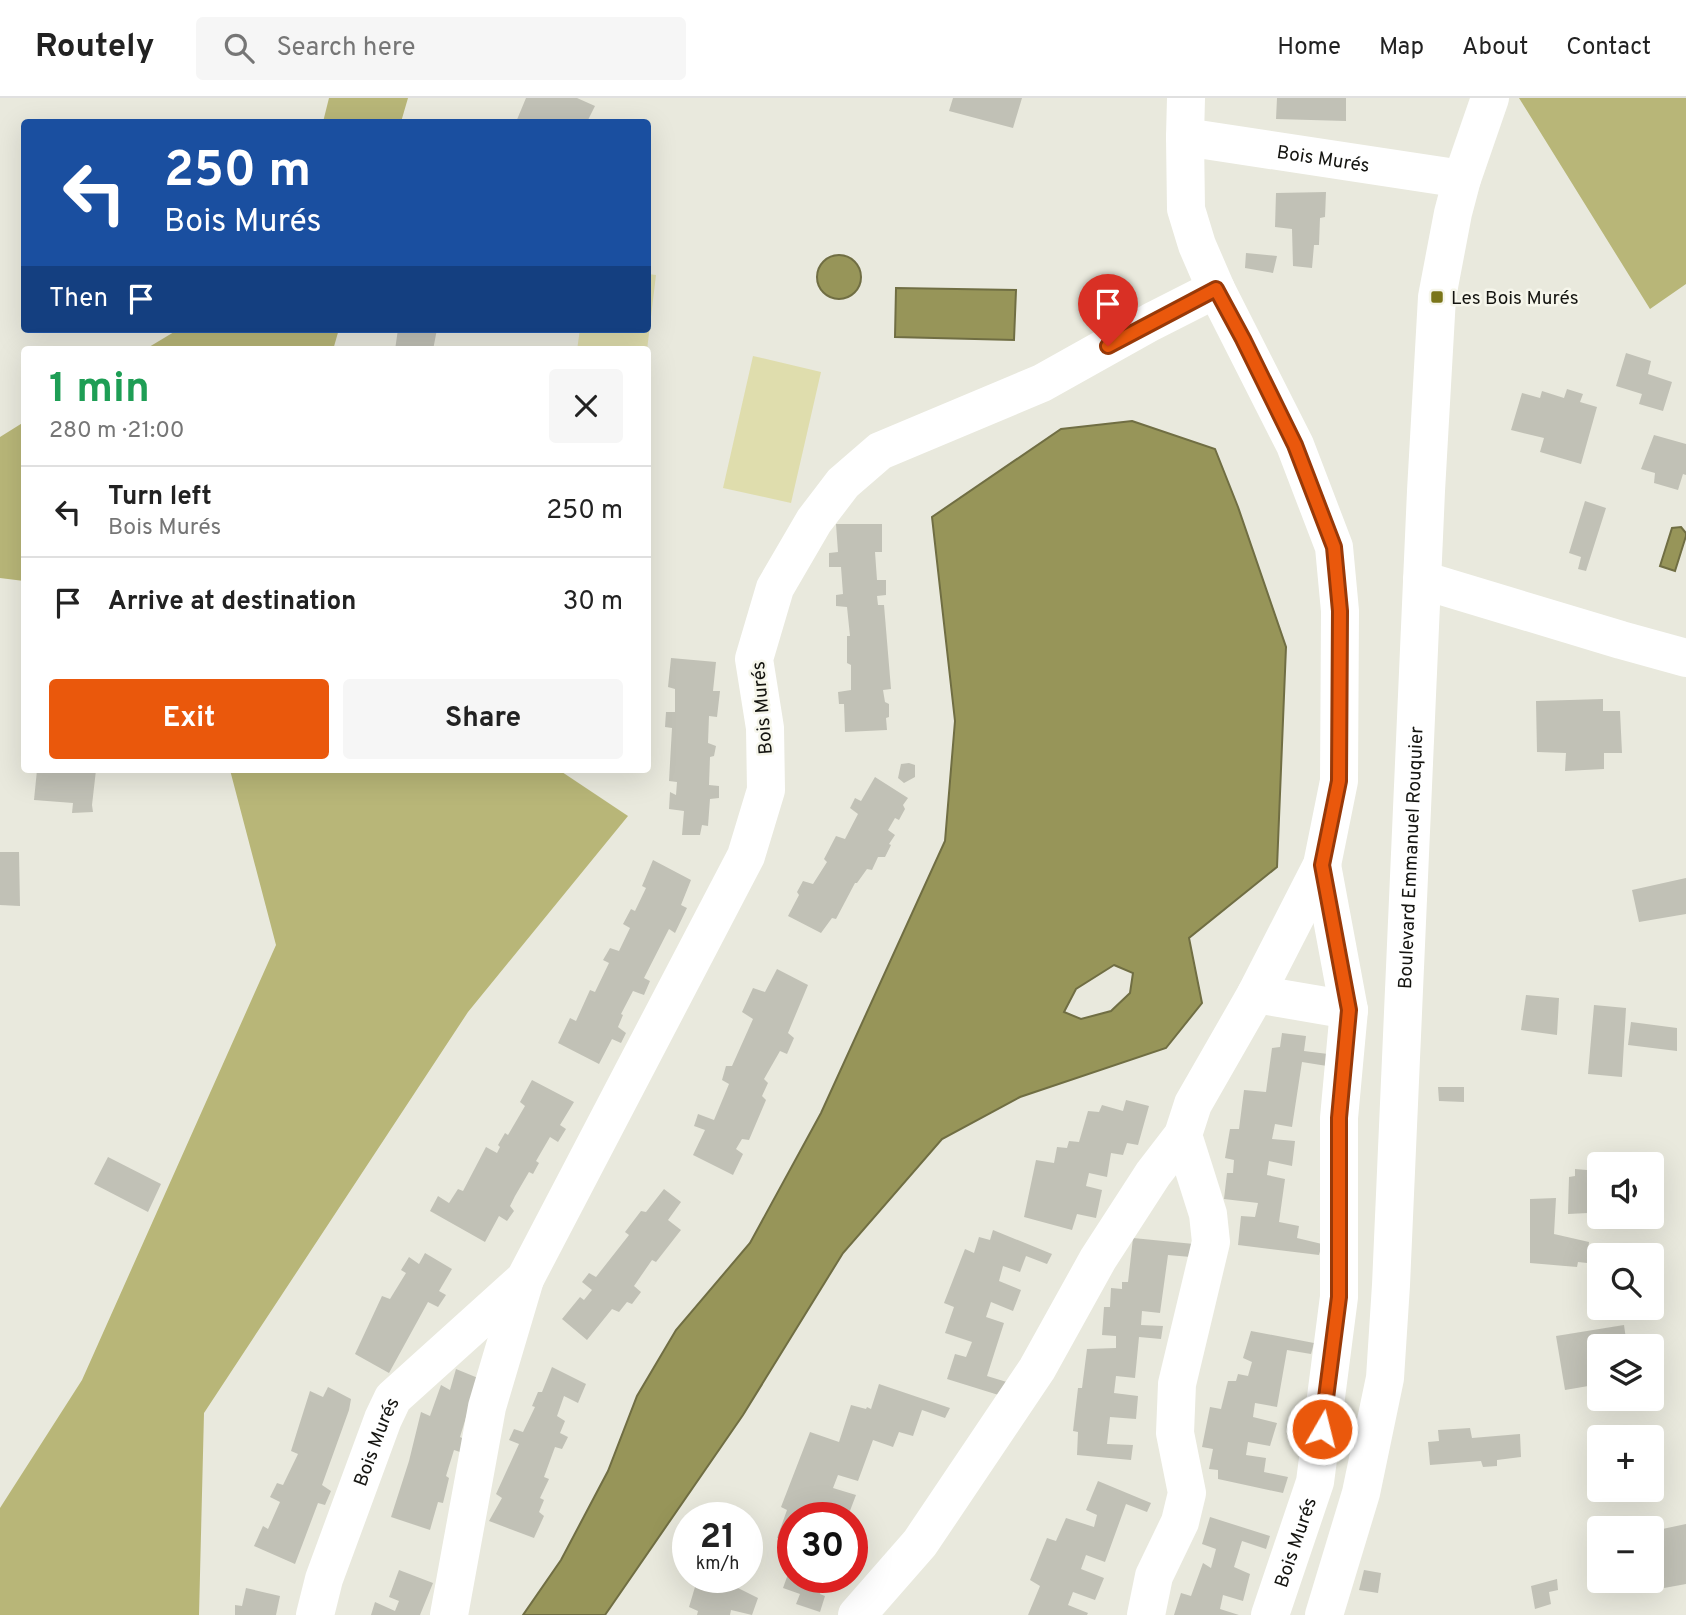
<!DOCTYPE html>
<html lang="en">
<head>
<meta charset="utf-8">
<style>
	body { margin:0; font-family:Overpass,sans-serif; background:#f6f6f6; color:#222; height:100vh; display:flex; flex-direction:column; font-size:26px; white-space:nowrap }
	* { box-sizing:border-box; margin:0 }
	p { font-size:23px; color:#767676 }
	.icon { flex:none; width:38px; height:38px; fill:none; stroke:currentColor; stroke-width:2; stroke-linecap:round; stroke-linejoin:round }
	.map { position:relative; flex:1; overflow:hidden }
	.side { position:absolute; left:21px; top:248px; width:630px; height:427px; display:flex; flex-direction:column; background:#fff; border-radius:7px; box-shadow:0 7px 28px #0002 }
	.side>* { flex:none }
	.guide { position:absolute; left:21px; top:21px; width:630px; height:214px; border-radius:7px; box-shadow:0 7px 28px #0002; background:#1a4fa0; color:#fff; overflow:hidden }
	.buttons { position:absolute; left:1587px; top:1054px; display:grid; gap:14px }
	.buttons a { display:grid; place-items:center; width:77px; height:77px; border-radius:7px; background:#fff; box-shadow:0 7px 28px #0002; font-size:35px }
	.speed { position:absolute; left:672px; top:1404px; display:flex; gap:14px; font-size:35px; font-weight:700; text-align:center }
	.speed>* { display:grid; place-content:center; width:91px; height:91px; border-radius:50%; background:#fff; box-shadow:0 7px 28px #0002; line-height:1 }
	.speed small { font-size:18px; font-weight:400 }
	.speed .limit { border:10px solid #d22; background:#fff; color:#111 }
	.pin { position:absolute; display:grid; place-items:center; width:60px; height:60px; color:#fff; margin:-72px -30px; border-radius:50% 50% 50% 0; rotate:-45deg; box-shadow:0 0 7px #0007 }
	.pin .icon { rotate:45deg }
	.me { position:absolute; width:77px; margin:-38px; rotate:8deg; stroke-linejoin:round; filter:drop-shadow(0 0 5px #0008) }
	.turn { display:flex; align-items:center; gap:24px; height:147px; padding:0 28px; font-size:32px }
	.turn .icon { width:91px; height:91px; stroke-width:2.5 }
	.turn b { display:block; font-size:49px; line-height:60px }
	.then { display:flex; align-items:center; height:66px; padding:0 28px; background:#0003; gap:14px; font-size:26px }
	.round { display:grid; place-items:center; flex:none; width:74px; height:74px; border-radius:7px; background:#f6f6f6 }
	.overview { display:flex; align-items:center; justify-content:space-between; height:119px; padding:0 28px }
	h1 { font-size:42px; font-weight:700; line-height:52px; color:#1e9e55 }
	.button { display:flex; gap:14px; margin-top:auto; padding:14px 28px }
	.button a { flex:1; height:80px; border-radius:7px; background:#ea580c; color:#fff; font-size:28px; font-weight:700; line-height:80px; text-align:center }
	.button a+a { background:#f6f6f6; color:#222 }
	ul { padding:0; list-style:none }
	li { display:flex; align-items:center; gap:21px; height:91px; padding:0 28px; border-top:2px solid #e0e0e0 }
	li div { flex:1 }
	li b { display:block; font-size:26px }
	li em { font-style:normal }
	header { display:flex; align-items:center; gap:42px; box-sizing:border-box; height:98px; padding:0 35px; background:#fff; border-bottom:2px solid #e0e0e0 }
	header strong { font-size:33px }
	nav { display:flex; gap:38px; margin-inline-start:auto; font-size:24px }
	.search { width:490px; height:63px; background:#f6f6f6; display:flex; align-items:center; gap:18px; box-sizing:border-box; padding:0 24px; border-radius:7px; color:#767676; font-size:26px }
	.map>svg:first-child { display:block }
	.green { fill:#dfddad }
	.forest { fill:#b8b678 }
	.water { fill:#979559; stroke:#706e43; stroke-width:2; fill-rule:evenodd }
	.building { fill:#c1c1b6 }
	.lines { fill:none; stroke-linecap:round; stroke-linejoin:round }
	.minor { stroke:#fff; stroke-width:38 }
	.route-casing { stroke:#983908; stroke-width:18 }
	.route { stroke:#ea580c; stroke-width:12 }
	.poi-dot { fill:#7a751a; stroke:#f6f6eb; stroke-width:2.5 }
	.labels { text-anchor:middle; stroke-width:5; stroke-linejoin:round; paint-order:stroke }
	.street-label { font-size:19px; fill:#141410; stroke:#f6f6eb }
	.poi-label { font-size:19px; fill:#141410; stroke:#f6f6eb; text-anchor:start }
</style>
</head>
<body>
<header>
<strong>Routely</strong>
<div class="search"><svg class="icon" aria-label="search" viewBox="0 0 24 24"><circle cx="10" cy="10" r="6"/><path d="M15 15l6 6"/></svg>Search here</div>
<nav><a>Home</a><a>Map</a><a>About</a><a>Contact</a></nav>
</header>
<div class="map">
<svg width="1686" height="1517" viewBox="0 0 1686 1517">
	<rect width="100%" height="100%" fill="#e9e9dd"/>
	<!-- green -->
	<path class="green" d="M648 176 656 177 647 252H577L580 231H648Z
		M753 258 821 274 791 405 723 390Z"/>
	<!-- forest -->
	<path class="forest" d="M329 0H408L401 24H323Z
		M1519 0H1686V186L1650 211Z
		M179 231H339L333 252H144Z
		M24 324V483L0 480V339Z
		M230 672H559L628 718 468 914 204 1315 199 1517H0V1410L82 1282 276 847Z"/>
	<!-- water -->
	<path class="water" d="M817 179a22 22 0 1 1 44 0a22 22 0 1 1-44 0Z
		M896 190 1016 192 1014 242 895 239Z
		M1132 323 1215 351 1238 409 1286 549 1277 769 1189 840 1202 905 1166 950 1020 999 942 1041 843 1155 743 1317 605 1517H523L561 1462 608 1373 637 1298 676 1232 750 1145 821 1015 945 743 955 623 932 419 1061 331ZM1114 867 1133 875 1130 895 1111 913 1081 921 1064 914 1076 891Z
		M1681 429 1686 435V438L1675 473 1660 468 1672 430Z"/>
	<!-- building -->
	<path class="building" d="M526 0H577L595 8 587 24H516Z
		M953 0H1022L1013 30 949 13Z
		M1277 0H1346V23L1276 21Z
		M1326 94 1325 119 1320 120 1319 147H1314L1312 170 1293 168 1292 131 1275 129 1276 95Z
		M1246 155 1277 158 1273 175 1245 170Z
		M398 231H437L433 252H395Z
		M1626 255 1651 263 1648 276 1672 284 1663 313 1639 306 1642 296 1616 288Z
		M1567 291 1583 296 1580 304 1597 309 1581 366 1540 354 1544 340 1511 332 1522 295 1540 300 1542 293 1564 300Z
		M1654 337 1686 346V377L1683 376 1678 392 1654 385 1655 375 1641 371Z
		M1585 403 1606 410 1586 473 1578 471 1581 459 1569 455Z
		M836 426H882V454H875L877 482H886V497L877 498 878 507H884L891 591 883 592 885 604 889 606V619L886 620 887 632 845 634 844 606H839L838 594 851 592V567L847 565V538H850L847 509 836 508V497L843 496 841 469H829V455L838 454Z
		M671 560 716 564 713 593H720L717 619 709 618 708 645 716 648 714 658 710 659 709 687 719 688V700L710 701 708 728 702 727 700 737H682L684 713 669 711 670 694 676 697 677 684 669 683 672 630 665 629 666 614H675V591L668 589Z
		M1603 601V613H1620L1622 655H1604V671L1565 673 1566 655 1537 654 1536 603Z
		M909 665 915 667V679L904 685 898 680 901 666Z
		M37 672H96L92 707 93 714 72 715 73 705 34 702Z
		M875 679 908 700 903 707 905 711 899 722 895 720 888 732 895 737 889 746 891 747 885 759H878L872 772 867 771 857 785H855L836 821 832 820 821 835 788 818 799 797 797 794 803 783 813 786 827 764 824 761 836 738 845 741 858 716 850 710 855 700 861 703Z
		M0 754H19L20 808 0 807Z
		M653 762 691 782 681 807 687 810 675 835 669 831 644 880 650 883 644 897 633 893 621 916 623 917 618 929 626 935 621 945 612 941 599 966 558 945 570 920 576 923 590 892 595 894 609 865 603 862 610 850 619 853 630 830 623 826 631 811 635 813 646 790 642 788Z
		M1686 780V816L1639 824 1632 792Z
		M777 871 808 887 788 935 794 940 787 956 780 953 764 981 768 985 762 998 766 1002 749 1042 742 1041 736 1051 743 1056 733 1077 693 1057 705 1032 694 1028 698 1016 714 1022 729 986 722 982 726 968H732L753 921 742 914 753 890 765 894Z
		M1526 897 1559 900 1557 937 1521 932Z
		M1594 907 1626 910 1622 979 1588 976Z
		M1631 924 1677 930V953L1628 947Z
		M1282 935 1306 938 1304 953 1328 956 1327 968 1302 964 1292 1029 1275 1026 1272 1041 1295 1043 1292 1068 1269 1063 1267 1077 1285 1081 1279 1124 1299 1128 1297 1140 1322 1146 1319 1157 1238 1147 1241 1118 1255 1119 1258 1105 1224 1101 1227 1075H1233L1234 1062 1225 1060 1230 1031H1239L1244 992 1266 994 1272 950 1280 949Z
		M532 982 574 1004 560 1027 566 1031 558 1044 550 1039 536 1063 539 1065 533 1076 529 1074 515 1098 510 1108 514 1113 507 1123 499 1118 485 1144 430 1113 438 1098 449 1105 458 1091 463 1093 486 1049 497 1055 500 1049 498 1047 505 1035 508 1037 525 1008 520 1004Z
		M1438 989H1464V1004L1439 1003Z
		M1126 1002 1149 1008 1138 1047 1127 1045 1123 1057 1111 1055 1107 1079 1089 1075 1086 1088 1102 1092 1096 1120 1077 1116 1072 1132 1024 1119 1036 1062 1054 1065 1057 1049 1067 1050 1069 1043 1079 1044 1088 1013 1099 1014 1102 1007 1123 1013Z
		M108 1059 161 1086 148 1114 94 1086Z
		M1575 1071 1587 1072 1588 1115 1568 1116 1569 1079 1575 1078Z
		M664 1091 681 1104 668 1122 681 1132 656 1164 652 1162 634 1188 641 1194 632 1206 627 1204 619 1214 612 1211 587 1242 562 1221 580 1199 584 1202 592 1192 582 1184 589 1175 596 1179 629 1137 625 1134 641 1113 646 1114Z
		M1556 1100 1554 1136 1589 1144 1587 1165 1578 1164 1577 1169 1530 1165V1101Z
		M993 1132 1052 1156 1047 1166 1026 1158 1020 1174 1003 1168 999 1183 1021 1192 1013 1213 991 1204 986 1219 1004 1225 987 1278 1010 1285 1005 1299 947 1281 955 1256 966 1259 972 1244 945 1235 954 1209 944 1205 965 1151 974 1155 979 1139 990 1142Z
		M1133 1140 1194 1146 1191 1159 1168 1157 1160 1215 1142 1213 1141 1227 1163 1228 1161 1241 1139 1239 1135 1280 1116 1278 1114 1295 1138 1298 1136 1321 1110 1319 1107 1346 1133 1347 1131 1362 1077 1357 1078 1334 1073 1333 1078 1290H1082L1087 1251 1116 1250V1238L1102 1237 1104 1209H1110L1111 1190 1122 1191V1184H1128Z
		M425 1155 452 1171 439 1193 446 1197 438 1209 428 1204 389 1275 355 1256 382 1198 390 1201 406 1175 401 1172 409 1159 419 1166Z
		M1624 1227 1627 1248H1600V1286L1565 1292 1556 1238Z
		M1251 1233 1314 1245 1311 1256 1287 1252 1277 1309 1255 1305 1253 1319 1277 1325 1270 1348 1248 1344 1246 1357 1266 1360 1264 1374 1288 1379 1283 1395 1218 1381V1372L1209 1371 1213 1351 1202 1349 1210 1309 1221 1311 1228 1283H1236L1238 1276 1248 1278 1252 1264 1243 1260Z
		M552 1269 586 1286 578 1305 564 1298 557 1318 565 1323 560 1335 568 1339 562 1351 555 1349 544 1379 549 1381 540 1400 544 1402 539 1414 544 1418 534 1440 489 1423 502 1400 496 1396 519 1346 509 1342 514 1331 523 1334 535 1309 532 1308 538 1294H542Z
		M456 1271 478 1280 460 1339 468 1343 463 1355 454 1352 446 1378 449 1380 443 1405 438 1404 430 1432 391 1419 409 1363 421 1314 430 1318 441 1287 450 1292Z
		M879 1286 950 1310 945 1320 922 1312 913 1338 899 1334 893 1349 873 1342 858 1383 838 1377 833 1390 856 1397 848 1418 830 1412 827 1419H793V1445L777 1440 787 1412 781 1409 810 1334 839 1344 851 1307 866 1311 867 1309 871 1311Z
		M328 1289 351 1301 349 1312 322 1387 331 1393 325 1407 318 1405 295 1466 254 1448 263 1428 268 1431 280 1404 270 1399 277 1385 283 1387 298 1356 291 1353 310 1293 323 1299Z
		M1470 1330 1472 1340 1520 1336 1521 1359 1497 1362V1368L1483 1369 1481 1363 1430 1367 1428 1344 1439 1343 1438 1332Z
		M1098 1383 1151 1405 1147 1414 1126 1406 1105 1464 1086 1457 1081 1471 1104 1480 1095 1502 1073 1494 1068 1507 1088 1515 1087 1517H1028L1040 1488 1030 1482 1047 1440 1056 1443 1066 1420 1094 1429 1097 1417 1086 1412Z
		M1210 1419 1270 1438 1266 1451 1242 1443 1234 1469 1250 1476 1243 1503 1223 1497 1220 1511 1239 1517H1174L1181 1495 1191 1498 1203 1465 1211 1470 1216 1451 1202 1446Z
		M1686 1426V1486L1664 1490 1653 1433Z
		M792 1465 793 1479H826L820 1496 825 1498 820 1514 796 1506 800 1496 783 1490Z
		M399 1472 433 1485 420 1517H371L375 1504 395 1513 399 1503 389 1499Z
		M1364 1472 1381 1475 1378 1495 1359 1492Z
		M698 1479H741L738 1490 758 1500 752 1517 731 1512 730 1517H697L698 1513 689 1509Z
		M1557 1481 1558 1492 1549 1494 1551 1506 1535 1511 1531 1488Z
		M246 1490 280 1498 276 1517H235V1507L242 1508Z"/>
	<g class="lines">
		<!-- minor -->
		<g class="minor">
			<path d="M1185 39 1186 0"/>
			<path d="M1422 482 1621 542 1686 560"/>
			<path d="M1256 896 1349 912"/>
			<path id="s1" d="M315 1517 324 1481 383 1321 393 1300 525 1181 746 758 766 692 765 630 754 561 775 490 814 423 843 385 880 353 1042 285 1151 224 1216 191 1197 147 1186 111 1185 39 1462 81"/>
			<path d="M449 1517 487 1309 525 1181"/>
			<path d="M857 1517 920 1445 1037 1271 1098 1161 1153 1076 1183 1037 1193 1006 1256 896 1322 767 1339 683 1340 513 1334 449 1295 347 1216 191"/>
			<path d="M1146 1517 1154 1478 1180 1424 1187 1395 1175 1335 1177 1286 1211 1144 1208 1116 1183 1037"/>
			<path id="s2" d="M1270 1517 1315 1384 1339 1199V1020L1349 912 1322 767"/>
			<path id="s3" d="M1324 1517 1361 1395 1385 1280 1391 1187 1426 393 1437 199 1453 115 1462 81 1490 0"/>
		</g>
	</g>
	<g class="lines">
		<!-- route casing -->
		<g class="route-casing">
			<path id="route" d="M1108 248 1216 191 1243 241 1295 347 1334 449 1340 513 1339 683 1322 767 1349 912 1339 1020V1199L1322 1331"/>
		</g>
		<!-- route -->
		<use href="#route" class="route"/>
	</g>
	<!-- markers -->
	<rect class="poi-dot" x="1430" y="192" width="14" height="14" rx="3.5"/>
	<g class="labels">
		<!-- street labels -->
		<g class="street-label">
			<text dy="7" stroke="none"><textPath href="#s1" startOffset="2006">Bois Murés</textPath></text>
			<text transform="translate(761 610) rotate(-95)" y="7">Bois Murés</text>
			<text dy="7" stroke="none"><textPath href="#s3" startOffset="766">Boulevard Emmanuel Rouquier</textPath></text>
			<text dy="7" stroke="none"><textPath href="#s1" startOffset="184">Bois Murés</textPath></text>
			<text dy="7" stroke="none"><textPath href="#s2" startOffset="77">Bois Murés</textPath></text>
		</g>
		<!-- poi labels -->
		<g class="poi-label">
			<text x="1451" y="206">Les Bois Murés</text>
		</g>
	</g>
</svg>
<div class="buttons">
<a><svg class="icon" aria-label="sound" viewBox="0 0 24 24"><path d="M4 9h4l5-4v14l-5-4H4zM17 9q2 3 0 6"/></svg></a>
<a><svg class="icon" aria-label="search" viewBox="0 0 24 24"><circle cx="10" cy="10" r="6"/><path d="M15 15l6 6"/></svg></a>
<a><svg class="icon" aria-label="layers" viewBox="0 0 24 24"><path d="M12 4l9 5-9 5-9-5zM3 14l9 5 9-5"/></svg></a>
<a>+</a>
<a>−</a>
</div>
<div class="speed"><div>21<small>km/h</small></div><div class="limit">30</div></div>
<div class="pin" style="left:1108px;top:248px;background:#d93025"><svg class="icon" aria-label="arrive" viewBox="0 0 24 24"><path d="M6 21V4h12l-3 4 3 4H6"/></svg></div>
<svg class="me" style="left:1322px;top:1331px" viewBox="-20 -20 40 40"><circle r="17" fill="#ea580c" stroke="#fff" stroke-width="3"/><path d="M0-11L8 9 0 5-8 9z" fill="#fff"/></svg>
<div class="guide">
<div class="turn"><svg class="icon" aria-label="left" viewBox="0 0 24 24"><path d="M17 20v-9H6M10 6l-5 5 5 5"/></svg><div><b>250 m</b>Bois Murés</div></div>
<div class="then">Then<svg class="icon" aria-label="arrive" viewBox="0 0 24 24"><path d="M6 21V4h12l-3 4 3 4H6"/></svg></div>
</div>
<section class="side">
<div class="overview"><div><h1>1 min</h1><p>280 m · 21:00</p></div><a class="round"><svg class="icon" aria-label="close" viewBox="0 0 24 24"><path d="M6 6l12 12M18 6L6 18"/></svg></a></div>
<ul>
<li><svg class="icon" aria-label="left" viewBox="0 0 24 24"><path d="M17 20v-9H6M10 6l-5 5 5 5"/></svg><div><b>Turn left</b><p>Bois Murés</p></div><em>250 m</em></li>
<li><svg class="icon" aria-label="arrive" viewBox="0 0 24 24"><path d="M6 21V4h12l-3 4 3 4H6"/></svg><div><b>Arrive at destination</b></div><em>30 m</em></li>
</ul>
<div class="button"><a>Exit</a><a>Share</a></div>
</section>
</div>
</body>
</html>
